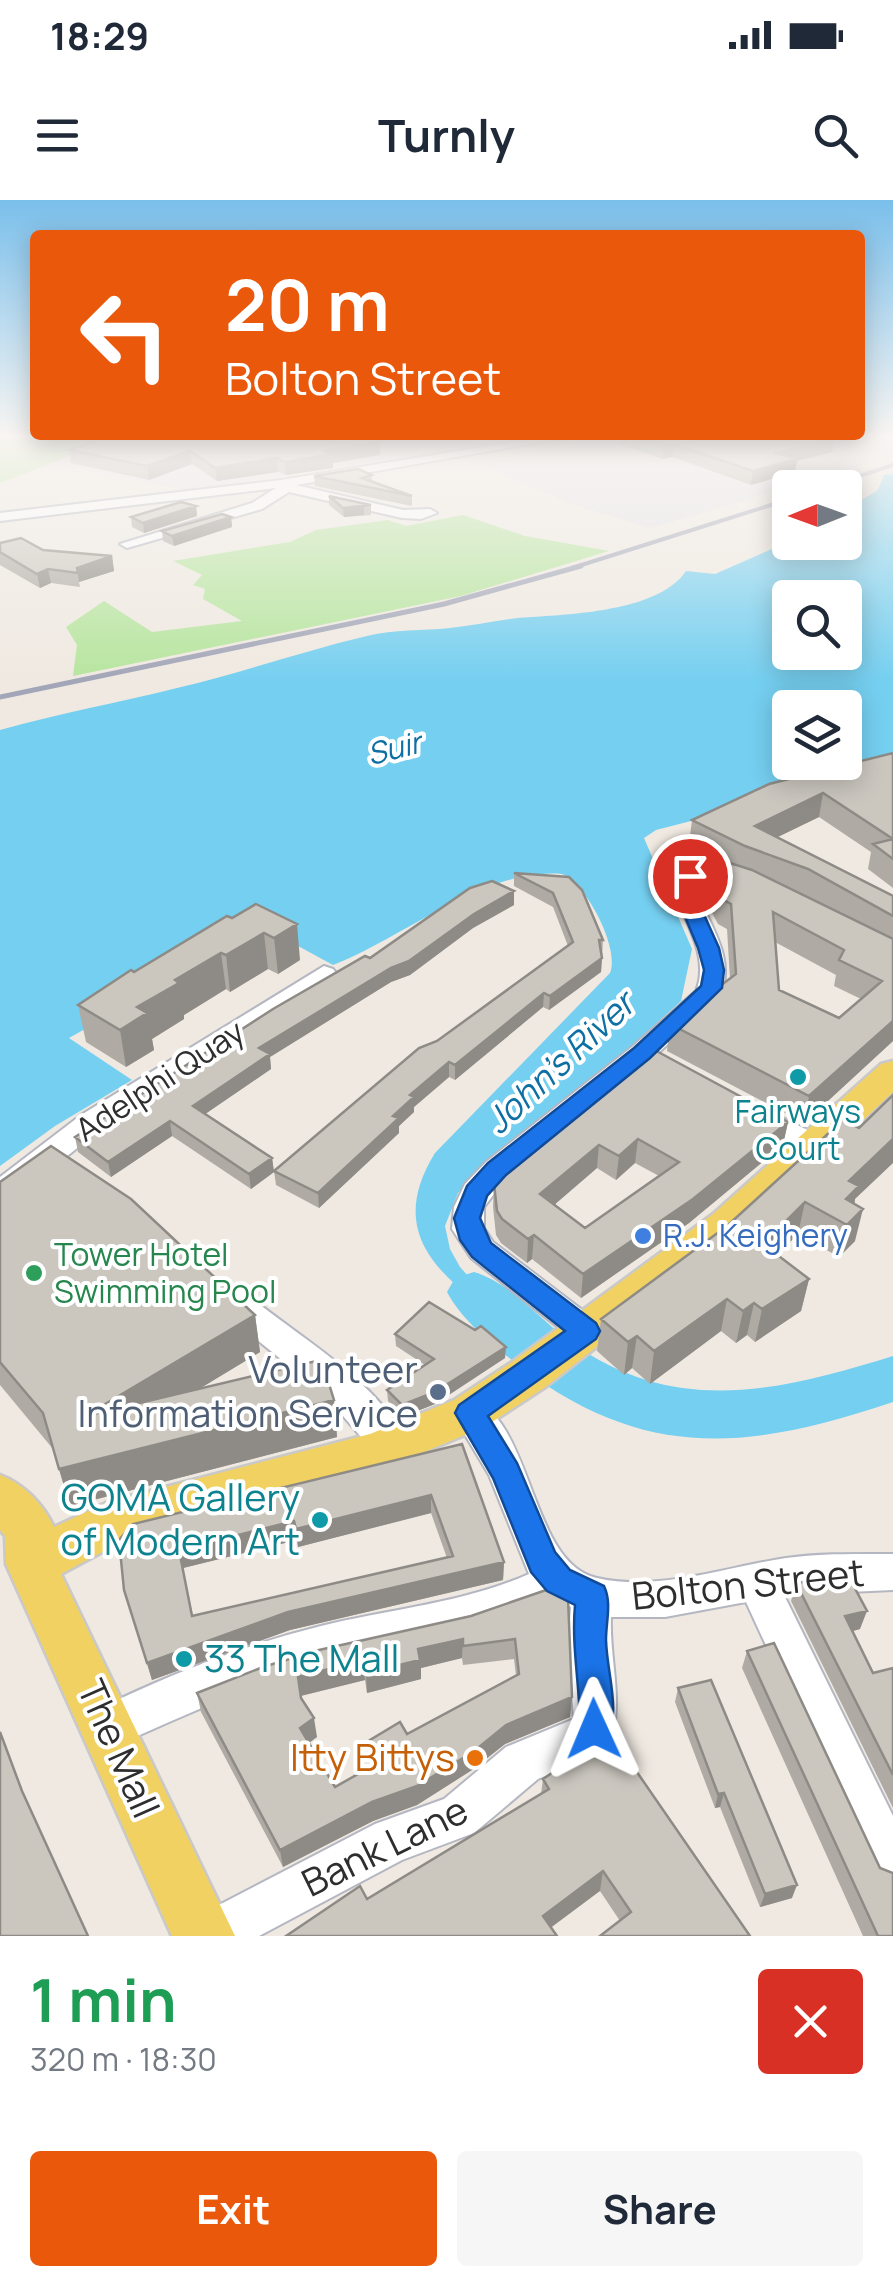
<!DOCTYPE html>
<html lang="en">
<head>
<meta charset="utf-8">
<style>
	body { margin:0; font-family:Manrope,sans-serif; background:#f6f6f7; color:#1f2937; height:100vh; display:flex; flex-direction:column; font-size:38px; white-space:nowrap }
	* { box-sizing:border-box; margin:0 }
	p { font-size:32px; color:#747a83 }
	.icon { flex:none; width:55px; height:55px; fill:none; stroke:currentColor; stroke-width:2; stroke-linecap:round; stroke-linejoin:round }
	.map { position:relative; height:1736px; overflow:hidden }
	.panel { display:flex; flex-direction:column; background:#fff; flex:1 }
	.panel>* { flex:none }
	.top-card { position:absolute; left:30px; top:30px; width:835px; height:210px; border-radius:10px; box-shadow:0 5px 25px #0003; background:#ea580c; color:#fff; overflow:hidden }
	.needle { width:65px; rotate:269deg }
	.buttons { position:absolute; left:772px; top:270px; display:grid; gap:20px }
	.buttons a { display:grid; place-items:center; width:90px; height:90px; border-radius:10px; background:#fff; box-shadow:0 5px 25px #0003; font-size:50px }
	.pin { position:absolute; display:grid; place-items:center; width:85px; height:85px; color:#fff; margin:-42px; border:5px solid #fff; border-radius:50%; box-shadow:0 2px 10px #0007 }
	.me { position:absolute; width:110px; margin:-55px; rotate:359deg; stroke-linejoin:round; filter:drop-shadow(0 0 8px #0008) }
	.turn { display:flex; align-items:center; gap:35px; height:210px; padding:0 30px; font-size:45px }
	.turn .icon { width:130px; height:130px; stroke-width:2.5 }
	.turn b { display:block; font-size:70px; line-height:85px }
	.round { display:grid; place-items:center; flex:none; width:105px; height:105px; border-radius:10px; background:#f6f6f7 }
	.headline { display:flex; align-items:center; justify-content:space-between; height:170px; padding:0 30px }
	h1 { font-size:60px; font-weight:700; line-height:75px; color:#1e9e55 }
	.action { display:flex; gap:20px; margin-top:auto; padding:20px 30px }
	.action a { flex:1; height:115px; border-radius:10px; background:#ea580c; color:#fff; font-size:40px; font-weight:700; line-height:115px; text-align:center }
	.action a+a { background:#f6f6f7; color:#1f2937 }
	.status { display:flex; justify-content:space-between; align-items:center; height:70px; padding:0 50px; background:#fff; direction:ltr }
	.status svg { height:28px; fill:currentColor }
	header { display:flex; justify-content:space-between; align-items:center; height:130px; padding:0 30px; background:#fff; font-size:45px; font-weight:700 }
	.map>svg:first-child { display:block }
	.industrial { fill:#e3e1e8 }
	.green { fill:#b6e59e }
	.water { fill:#75cff0; fill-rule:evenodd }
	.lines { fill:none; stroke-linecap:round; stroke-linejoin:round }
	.river { fill:#75cff0; fill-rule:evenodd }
	.minor-casing { stroke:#b4b7c1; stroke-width:4 }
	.major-casing { stroke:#c9c9c9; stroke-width:5 }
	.minor { fill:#fff; fill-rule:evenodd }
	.major { fill:#f2d163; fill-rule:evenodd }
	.rail-far1 { stroke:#a3a6b8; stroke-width:4 }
	.rail { stroke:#a3a6b8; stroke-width:5 }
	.wall { fill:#afaba4; fill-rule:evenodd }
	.shaded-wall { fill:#8e8b86 }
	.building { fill:#cbc7bf; stroke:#8e8b86; stroke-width:2.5; fill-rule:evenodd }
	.route { fill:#1a73e8; stroke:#114b97; stroke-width:2.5 }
	.culture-dot { fill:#0f9aa8; stroke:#fff; stroke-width:4 }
	.shop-dot { fill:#3f7fe0; stroke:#fff; stroke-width:4 }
	.leisure-dot { fill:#2e9e5b; stroke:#fff; stroke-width:4 }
	.service-dot { fill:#5c6f8a; stroke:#fff; stroke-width:4 }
	.food-dot { fill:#e8710a; stroke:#fff; stroke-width:4 }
	.labels { text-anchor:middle; stroke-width:8; stroke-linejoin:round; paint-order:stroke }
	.far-water-label { font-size:30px; font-style:italic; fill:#0d6fa3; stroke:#fff }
	.street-label { font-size:32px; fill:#2e2e2e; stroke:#fff }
	.culture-label { font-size:32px; fill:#0d838f; stroke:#fff }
	.shop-label { font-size:32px; fill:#366cbe; stroke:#fff; text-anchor:start }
	.leisure-label { font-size:32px; fill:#27864d; stroke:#fff; text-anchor:start }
	.water-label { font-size:35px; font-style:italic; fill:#0d6fa3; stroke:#fff }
	.near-service-label { font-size:38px; fill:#4e5e75; stroke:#fff; text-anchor:end }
	.near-culture-label { font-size:38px; fill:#0d838f; stroke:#fff; text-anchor:end }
	.near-street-label { font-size:38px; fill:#2e2e2e; stroke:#fff }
	.near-food-label { font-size:38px; fill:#c56008; stroke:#fff; text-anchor:end }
</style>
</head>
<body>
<div class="status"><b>18:29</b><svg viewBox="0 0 49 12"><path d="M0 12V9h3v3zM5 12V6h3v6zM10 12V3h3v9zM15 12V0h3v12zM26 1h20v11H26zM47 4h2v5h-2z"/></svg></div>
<header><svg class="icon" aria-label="menu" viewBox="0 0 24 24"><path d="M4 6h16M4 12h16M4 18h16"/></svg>Turnly<svg class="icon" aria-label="search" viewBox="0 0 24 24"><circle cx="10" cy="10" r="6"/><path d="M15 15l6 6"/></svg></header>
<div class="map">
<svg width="893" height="1736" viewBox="0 0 893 1736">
	<rect width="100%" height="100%" fill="#efe9e1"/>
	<!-- industrial -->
	<path class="industrial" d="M132 238H534L187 290 54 264Z
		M578 238H893V257L650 328 568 303 481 264 582 244 571 239Z"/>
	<!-- green -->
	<path class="green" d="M0 238H117L0 283Z
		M463 315 525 336 609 351 461 396 73 476 77 445 66 427 104 401 152 432 242 421 203 399 205 389 193 385 202 375 173 361 290 342 316 330 388 320 406 326Z"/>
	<!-- water -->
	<path class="water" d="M893 274V569L656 630 644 638 692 749 681 801 631 846 491 956 458 993 445 1026 450 1049 460 1067 519 1133C453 1085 380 1042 435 953L610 773C620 749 587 684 562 674 485 667 404 738 333 765L265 728 69 838 132 880 55 926 0 966V530C60 513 117 503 177 488 241 473 303 451 367 436 395 429 422 431 450 428 478 425 504 418 532 417 577 414 660 410 686 371L715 374 790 341 845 342V310L878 290 884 275ZM790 398H845V452H790ZM790 508H845V562H790Z"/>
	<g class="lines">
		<!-- river -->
		<path class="river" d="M474 1072C511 1083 540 1120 572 1143 676 1217 780 1191 893 1156V1202C752 1249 648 1263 522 1168 495 1147 463 1122 447 1092L455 1078Z"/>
		<!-- minor casing -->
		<g class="minor-casing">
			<path id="minor" d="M537 238H564L296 285 403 310 430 309 437 313 421 319 402 318 289 292 262 309 127 348 120 344 252 303 276 288 0 321V313L281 280Z
				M702 666 748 673 751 678 740 685 710 679 695 685C706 722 736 754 721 794L652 859 508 976 484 1007V1028L493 1042 598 1122 603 1131 598 1140 586 1144 574 1140 471 1058 452 1029 454 1007 465 984 486 962 632 847 696 791C711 754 681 719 672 684L680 674Z
				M324 766 333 769 337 774 333 779 101 929 11 1001 0 1004V977L81 915Z
				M754 904 826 939 831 946 826 953H806L744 920 740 913 744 906Z
				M230 1086 242 1090C298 1138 377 1178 410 1247L405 1258 392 1262 379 1258 326 1196 218 1108 213 1099 218 1090Z
				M470 1198C534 1220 529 1363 597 1378 658 1392 726 1367 786 1358 821 1353 858 1354 893 1354V1390L784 1395 893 1616V1690L876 1683 746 1402 665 1417H611C609 1463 626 1506 607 1549L538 1579 474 1633 402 1660 259 1736H185L192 1719 375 1624 444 1599 506 1547 574 1519 568 1442 571 1407 556 1401C482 1437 399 1445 320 1466 245 1486 178 1519 107 1549L92 1542 85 1527 92 1512C165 1476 241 1446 321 1426 389 1409 464 1403 529 1374L489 1275 452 1213 457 1203Z"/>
		</g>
		<!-- major casing -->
		<g class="major-casing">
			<path id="major" d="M893 861V892L741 1034 544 1188 486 1226 377 1272 119 1343 61 1374 235 1736H172L6 1364 5 1336 0 1330V1275C24 1284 43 1304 54 1327L108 1302 370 1234 454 1200 512 1162 713 1014 881 864Z"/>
		</g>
		<!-- minor -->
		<use href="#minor" class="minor"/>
		<!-- major -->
		<use href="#major" class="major"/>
		<!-- rail-far1 -->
		<path class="rail-far1" d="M824 288 893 265
			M572 368 790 299"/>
		<!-- rail -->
		<path class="rail" d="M0 497 444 404 581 366"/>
	</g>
	<!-- wall -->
	<path class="wall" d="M105 238 380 255 333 263V268L286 275 278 272 217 281 192 264 149 280 71 263 69 250Z
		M620 238H830L834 239 832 252 797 261 795 272 751 285 672 257 662 259 619 244Z
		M372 275V282L412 296V306L315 286 314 276Z
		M329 296 371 305V315L344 317 329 305Z
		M196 306 197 316 144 333 132 327 131 317Z
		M231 317 232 327 174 346 163 341 162 331Z
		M0 343 43 350 112 356 114 371 79 382 80 387 51 383 40 388 0 365Z
		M893 553V688L868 669 871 652 819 617 777 637 893 696V841L804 923 667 851 670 824 730 779 727 729 718 724 701 692 705 667 726 663 689 644 692 620ZM775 742 836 775 834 786 861 799 839 818 779 790Z
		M514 673 569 677 603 740 601 772 549 810 543 807 455 880 449 877 414 907V912L399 926V933L319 1008 276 985 274 971 437 841 568 746 553 707 514 686Z
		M514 691V705L473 728 410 775 391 782 270 857 271 869 205 914 272 958 274 972 251 989 172 936 111 977 78 952 75 937 370 758Z
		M256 704 300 760 278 774 268 769 230 792 226 789 184 815V819L152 839 154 850 126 867 86 842 78 805Z
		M649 847 788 922 783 945 689 1023 581 1098 532 1059 527 1063 501 1043 496 1035 493 1007 494 983ZM635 963 659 976 585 1028 555 1004 597 968 616 980Z
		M843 920 855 999V1041L839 1057 798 1034 777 1055 809 1079 801 1111 755 1142 747 1135 736 1143 721 1131 650 1184 632 1168 624 1175 597 1151 601 1119 727 1026Z
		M0 982 255 1115 260 1152 199 1189 334 1200 337 1237 70 1306 53 1249 0 1185Z
		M395 1134 505 1158 435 1204 402 1217 388 1201 387 1190 425 1165 396 1146Z
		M462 1244 504 1362 503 1380 290 1430 152 1480 124 1390ZM431 1313 447 1358 193 1416 183 1368 297 1340 298 1347Z
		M796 1383 860 1429 852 1431 873 1473 893 1468V1608L791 1401Z
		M549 1389 572 1497 570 1517 505 1544 472 1570 417 1605 373 1621 283 1667 201 1512 197 1493 471 1416ZM462 1458 463 1465 514 1459 516 1475 407 1534 370 1540 372 1559 375 1565 335 1587 309 1543 317 1537 301 1496 365 1480 367 1493 421 1479V1468Z
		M747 1451 880 1668 893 1736H863L742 1468Z
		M678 1488 792 1698 760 1707 720 1607 715 1608 675 1502Z
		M543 1579 750 1736 620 1721 600 1691 367 1699 541 1594Z"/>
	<!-- shaded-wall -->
	<path class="shaded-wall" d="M834 239 832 252 797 261 795 272 751 285 753 271 776 253Z
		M380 242V255L333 263V268L286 275 285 262 324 251Z
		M674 244 672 257 662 259 663 246Z
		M190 251 192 264 149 280 147 266Z
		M277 258 278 272 217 281 215 268Z
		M364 305V315L344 317 343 308Z
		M196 306 197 316 144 333 143 323Z
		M231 317 232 327 174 346 172 336Z
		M112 356 114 371 79 382 77 368Z
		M48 369 51 383 40 388 37 374Z
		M823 593 819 617 753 649 755 626Z
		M514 691V705L473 728 410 775 391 782 270 857 271 869 195 921 193 906 259 848 474 714Z
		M297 724 300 760 278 774 274 738Z
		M264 733 268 769 230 792 226 755Z
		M221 753 226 789 184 815V819L152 839 154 850 126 867 120 830 137 807 175 780Z
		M602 758 601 772 549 810 550 796Z
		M544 793 543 807 455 880V865Z
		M893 821V841L804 923 809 896Z
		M449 862V877L414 907V912L399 926V933L319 1008 318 993 393 916 410 895Z
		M170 921 172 936 111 977 108 962Z
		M788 922 783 945 689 1023 581 1098 583 1074Z
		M638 939 635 963 616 980 619 956Z
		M893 939V963L855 999 850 1019 845 1024 849 981Z
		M599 945 597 968 539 1018 540 994Z
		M272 958 274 972 251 989 249 974Z
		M805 1002 798 1034 756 1076 763 1044Z
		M863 1009 855 1041 839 1057 847 1025Z
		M534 1035 532 1059 527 1063 528 1039Z
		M809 1079 801 1111 755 1142 762 1109Z
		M727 1099 721 1131 650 1184 654 1151Z
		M754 1103 747 1135 736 1143 743 1111Z
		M255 1115 260 1152 95 1252 85 1216Z
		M637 1136 632 1168 624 1175 628 1142Z
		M506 1147 505 1158 435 1204 402 1217V1205Z
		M334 1200 337 1237 70 1306 59 1269Z
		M431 1295V1313L298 1347 296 1329Z
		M294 1321 297 1340 183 1368 179 1350Z
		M504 1362 503 1380 290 1430 152 1480 147 1463 288 1412Z
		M867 1411 860 1429 839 1435 845 1416Z
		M463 1439 462 1458 421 1468V1479L367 1493 366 1473 418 1449Z
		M363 1460 365 1480 300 1496 298 1477Z
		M572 1497 570 1517 505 1544 472 1570 417 1605 373 1621 283 1667 280 1650 506 1525Z
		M314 1518 317 1537 303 1547 300 1528Z
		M724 1593 720 1607 715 1608 718 1594Z
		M603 1671 600 1691 541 1735 543 1716Z
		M797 1685 792 1698 760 1707 765 1694Z"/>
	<!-- building -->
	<path class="building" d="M105 238H372L380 242 324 251 333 254 285 262 277 258 215 268 190 251 147 266 69 250Z
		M638 238H830L834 239 776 253 797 259 753 271 674 244 663 246Z
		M358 269 372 275 362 278 412 296 314 276Z
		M329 296 371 305 343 308Z
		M181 302 196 306 143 323 131 317Z
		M222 314 231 317 172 336 162 331Z
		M21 338 43 350 112 356 77 368 78 373 48 369 37 374 0 352V343Z
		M893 553V639L823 593 755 626 893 696V716L808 669 745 646 692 620 769 584Z
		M893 639V659L873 644Z
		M730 663 752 670 893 739V821L809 896 670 824 736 774 731 704 722 699 705 667ZM773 712 844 750 839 760 882 781 839 818 779 790Z
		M514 673 569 677 582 690 603 740H599L602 758 550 796 544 793 455 865 449 862 410 895 414 897 393 916 399 918 318 993 274 971 419 848 437 841 573 742 553 693Z
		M492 681 514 691 474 714 409 761 391 768 259 848 270 854 193 906 272 958 249 974 170 921 108 962 75 937 273 809 365 756 370 758 470 688Z
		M256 704 297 724 274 738 264 733 226 755 221 753 175 780 179 783 137 807 147 813 120 830 78 805 131 770 134 772 227 716 232 718Z
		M649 847 788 922 693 999 583 1074 534 1035 528 1039 502 1019 497 1011 494 983 500 967ZM638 939 679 962 585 1028 540 994 599 945 619 956Z
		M893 895V939L849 981 859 986 846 999 863 1009 847 1025 805 1002 763 1044 809 1079 762 1109 754 1103 743 1111 727 1099 654 1151 637 1136 628 1142 601 1119 727 1026 843 920 859 928Z
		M51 946 131 999 255 1115 85 1216 316 1161 324 1168 334 1200 59 1269 43 1213 0 1162V982Z
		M429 1102 475 1130 481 1126 506 1147 435 1192 402 1205 387 1190 434 1159 395 1134Z
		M462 1244 504 1362 288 1412 147 1463 124 1390 119 1340 133 1324ZM431 1295 453 1356 192 1416 179 1350 294 1321 296 1329Z
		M829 1379 852 1383 867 1411 845 1416 873 1473 893 1468V1575L796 1383Z
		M557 1388 568 1398 572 1497 506 1525 473 1552 417 1586 372 1602 280 1650 197 1493 263 1467 319 1450 471 1416 549 1389ZM463 1439V1446L515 1439 519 1474 407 1534 400 1522 370 1540 381 1561 335 1587 300 1528 314 1518 301 1498 298 1477 363 1460 366 1473 420 1460 418 1449Z
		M774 1443 880 1668 893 1673V1736H878L747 1451Z
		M711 1480 797 1685 765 1694 724 1593 718 1594 678 1488Z
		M0 1532 22 1591 88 1736H0Z
		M610 1533 750 1736H600L631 1712 603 1671 543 1716 557 1736H286L360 1686 367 1699 549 1589 543 1579Z"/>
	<!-- sky -->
	<linearGradient id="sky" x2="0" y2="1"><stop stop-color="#7abfeb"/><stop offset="0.49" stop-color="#f8f5f2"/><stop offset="1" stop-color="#f8f5f2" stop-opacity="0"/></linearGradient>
	<rect width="893" height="481" fill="url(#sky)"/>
	<!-- route -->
	<path class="route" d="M690 670 699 676 692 688 719 748 724 770 722 788 650 858 506 975 487 996 480 1018 491 1043 596 1123 600 1131 596 1139 488 1216 517 1263 555 1352 570 1370 604 1386C612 1403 606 1421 606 1440 607 1475 621 1508 607 1542L594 1547 582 1542C576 1527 579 1517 579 1502 577 1469 572 1439 575 1405L547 1391 531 1372 493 1278 455 1213 459 1205 565 1131 472 1057 460 1040 454 1018 467 986 488 963 634 848 701 786 704 770 698 748 673 688 677 676Z"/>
	<!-- markers -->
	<g class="culture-dot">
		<circle cx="798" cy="877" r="10"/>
		<circle cx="320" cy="1320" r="10"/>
		<circle cx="184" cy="1459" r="10"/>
	</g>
	<circle class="shop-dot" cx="643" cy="1036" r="10"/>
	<circle class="leisure-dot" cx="34" cy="1073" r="10"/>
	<circle class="service-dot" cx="438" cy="1192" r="10"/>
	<circle class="food-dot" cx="475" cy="1558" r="10"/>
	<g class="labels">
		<!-- far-water labels -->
		<g class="far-water-label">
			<text transform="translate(394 549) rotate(-14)" y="10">Suir</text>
		</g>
		<!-- street labels -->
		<g class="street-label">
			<text transform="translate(160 881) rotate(-33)" y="11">Adelphi Quay</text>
		</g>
		<!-- culture labels -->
		<g class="culture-label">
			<text x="798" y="923">Fairways<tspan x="798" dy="37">Court</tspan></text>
		</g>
		<!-- shop labels -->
		<g class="shop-label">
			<text x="663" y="1047">R.J. Keighery</text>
		</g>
		<!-- leisure labels -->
		<g class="leisure-label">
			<text x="54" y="1066">Tower Hotel<tspan x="54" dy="37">Swimming Pool</tspan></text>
		</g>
		<!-- water labels -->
		<g class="water-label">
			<text transform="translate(560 863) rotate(-43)" y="12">John's River</text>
		</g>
		<!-- near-service labels -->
		<g class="near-service-label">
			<text x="418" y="1183">Volunteer<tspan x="418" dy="44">Information Service</tspan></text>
		</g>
		<!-- near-culture labels -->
		<g class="near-culture-label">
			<text x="300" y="1311">GOMA Gallery<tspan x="300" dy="44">of Modern Art</tspan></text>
			<text x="204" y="1472" text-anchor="start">33 The Mall</text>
		</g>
		<!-- near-street labels -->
		<g class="near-street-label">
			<text transform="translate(748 1385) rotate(-6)" y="13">Bolton Street</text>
			<text transform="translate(118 1549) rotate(66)" y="13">The Mall</text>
			<text transform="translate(385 1647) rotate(-26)" y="13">Bank Lane</text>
		</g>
		<!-- near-food labels -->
		<g class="near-food-label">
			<text x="455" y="1571">Itty Bittys</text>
		</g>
	</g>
</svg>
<div class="buttons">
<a><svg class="needle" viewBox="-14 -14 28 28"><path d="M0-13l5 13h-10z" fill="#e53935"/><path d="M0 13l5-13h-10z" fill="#747a83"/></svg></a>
<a><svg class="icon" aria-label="search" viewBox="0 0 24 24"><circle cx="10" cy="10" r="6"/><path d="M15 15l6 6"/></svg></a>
<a><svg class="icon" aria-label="layers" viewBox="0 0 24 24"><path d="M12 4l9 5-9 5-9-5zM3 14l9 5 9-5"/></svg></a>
</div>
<div class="pin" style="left:690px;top:676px;background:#d93025"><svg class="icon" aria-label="arrive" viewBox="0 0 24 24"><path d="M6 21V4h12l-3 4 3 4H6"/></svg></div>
<svg class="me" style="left:594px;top:1529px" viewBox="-20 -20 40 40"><path d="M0-17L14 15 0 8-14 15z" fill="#1a73e8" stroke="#fff" stroke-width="4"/></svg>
<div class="top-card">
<div class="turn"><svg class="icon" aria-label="left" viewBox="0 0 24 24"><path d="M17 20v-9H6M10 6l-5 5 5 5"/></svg><div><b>20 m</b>Bolton Street</div></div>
</div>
</div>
<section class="panel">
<div class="headline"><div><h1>1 min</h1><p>320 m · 18:30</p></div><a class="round" style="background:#d93025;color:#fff"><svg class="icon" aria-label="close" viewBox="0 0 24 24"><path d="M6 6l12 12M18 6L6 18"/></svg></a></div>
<div class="action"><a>Exit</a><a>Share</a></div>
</section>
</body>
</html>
